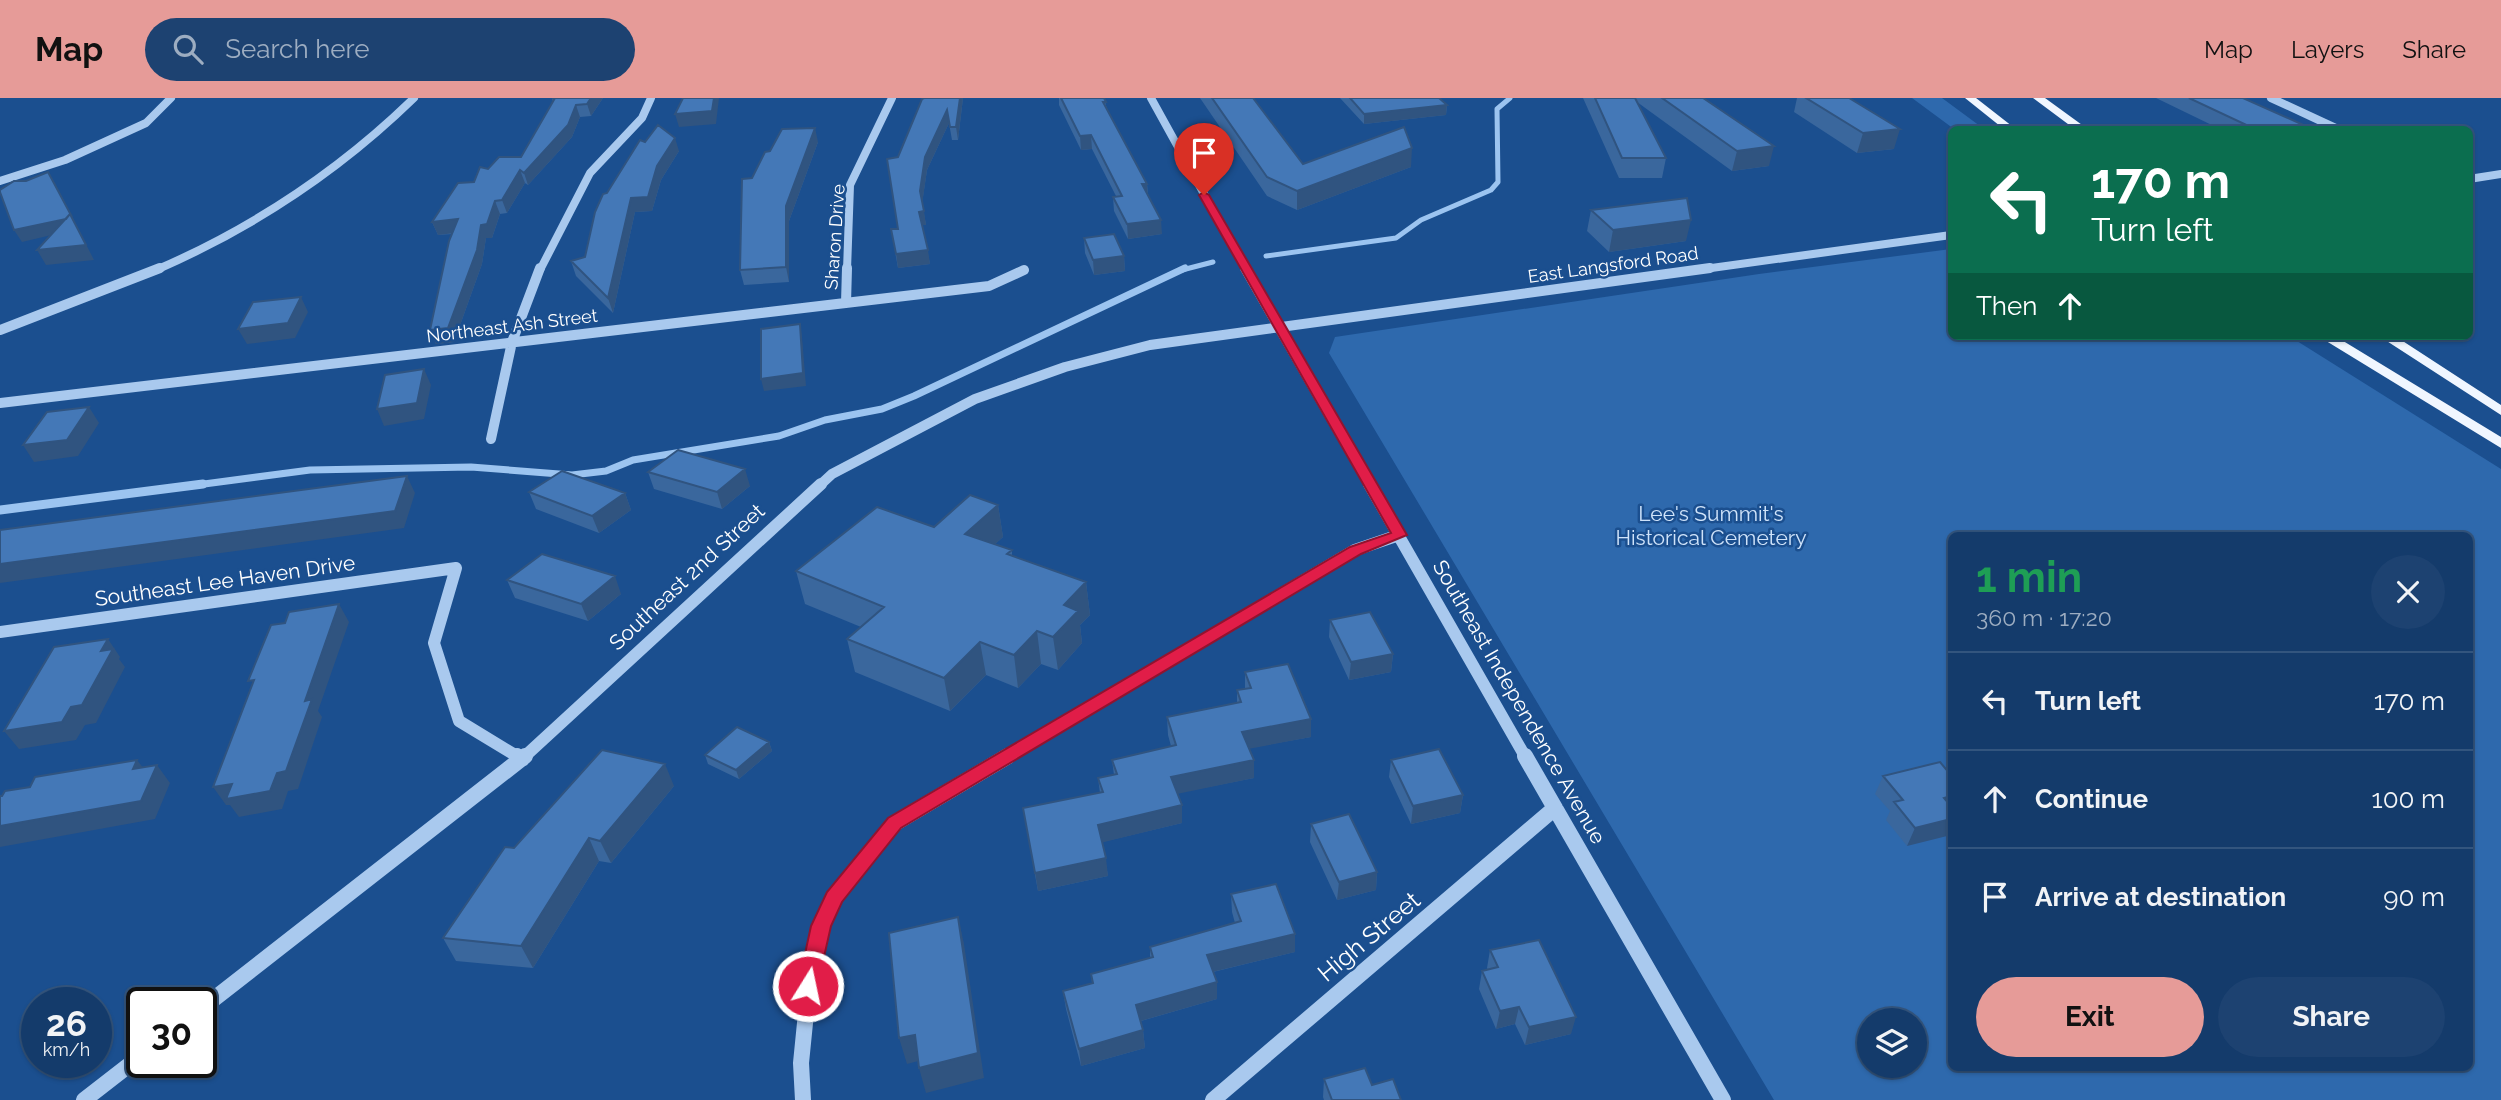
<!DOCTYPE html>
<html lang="en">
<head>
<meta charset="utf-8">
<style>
	body { margin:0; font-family:Raleway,sans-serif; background:#1d4271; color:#f1f3f6; height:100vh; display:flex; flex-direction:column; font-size:26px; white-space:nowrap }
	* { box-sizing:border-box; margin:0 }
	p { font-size:23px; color:#9dadc1 }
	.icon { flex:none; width:38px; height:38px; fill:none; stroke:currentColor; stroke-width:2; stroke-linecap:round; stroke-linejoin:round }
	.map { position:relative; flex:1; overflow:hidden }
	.side { position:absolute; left:1948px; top:434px; width:525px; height:539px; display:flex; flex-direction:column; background:#143b6b; border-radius:10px; box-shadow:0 2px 5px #0004,0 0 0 2px #33557e }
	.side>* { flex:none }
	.top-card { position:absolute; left:1948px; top:28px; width:525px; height:214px; border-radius:10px; box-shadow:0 2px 5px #0004,0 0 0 2px #33557e; background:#0b6e4f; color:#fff; overflow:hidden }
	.buttons { position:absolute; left:1857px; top:910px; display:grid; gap:14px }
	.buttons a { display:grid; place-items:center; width:70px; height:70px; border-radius:50%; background:#143b6b; box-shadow:0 2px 5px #0004,0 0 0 2px #33557e; font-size:35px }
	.speed { position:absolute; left:21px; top:889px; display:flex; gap:14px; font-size:35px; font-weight:700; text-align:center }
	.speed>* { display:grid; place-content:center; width:91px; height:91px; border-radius:50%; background:#143b6b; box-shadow:0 2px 5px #0004,0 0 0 2px #33557e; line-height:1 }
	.speed small { font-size:18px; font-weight:400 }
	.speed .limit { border:4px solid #111; border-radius:10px; background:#fff; color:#111 }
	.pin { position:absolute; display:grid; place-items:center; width:60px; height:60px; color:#fff; margin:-72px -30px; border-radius:50% 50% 50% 0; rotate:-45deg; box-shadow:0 0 7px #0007 }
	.pin .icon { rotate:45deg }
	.me { position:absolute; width:77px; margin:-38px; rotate:10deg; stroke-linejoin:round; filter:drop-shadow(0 0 5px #0008) }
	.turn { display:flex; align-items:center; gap:24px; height:147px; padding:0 28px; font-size:32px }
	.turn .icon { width:91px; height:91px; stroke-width:2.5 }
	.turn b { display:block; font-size:49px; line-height:60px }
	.then { display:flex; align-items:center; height:66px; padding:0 28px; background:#0003; gap:14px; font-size:26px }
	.round { display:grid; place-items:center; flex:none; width:74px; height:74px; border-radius:37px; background:#1d4271 }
	.headline { display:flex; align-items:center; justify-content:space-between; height:119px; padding:0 28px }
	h1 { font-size:42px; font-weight:700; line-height:52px; color:#1e9e55 }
	.button { display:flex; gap:14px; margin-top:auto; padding:14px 28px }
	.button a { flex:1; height:80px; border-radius:42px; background:#e69b98; color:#111; font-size:28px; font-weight:700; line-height:80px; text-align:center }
	.button a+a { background:#1d4271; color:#f1f3f6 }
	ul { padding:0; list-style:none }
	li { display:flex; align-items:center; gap:21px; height:98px; padding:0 28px; border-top:2px solid #33557e }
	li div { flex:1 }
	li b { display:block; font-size:26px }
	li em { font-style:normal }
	header { display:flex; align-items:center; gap:42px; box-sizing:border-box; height:98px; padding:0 35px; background:#e69b98; color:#111 }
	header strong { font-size:33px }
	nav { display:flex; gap:38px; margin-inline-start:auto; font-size:24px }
	.search { width:490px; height:63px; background:#1d4271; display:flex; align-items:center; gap:18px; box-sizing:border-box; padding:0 24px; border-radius:38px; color:#9dadc1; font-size:26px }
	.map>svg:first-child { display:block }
	.green { fill:#2e69ad; fill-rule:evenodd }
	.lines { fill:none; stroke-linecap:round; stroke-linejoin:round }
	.stream-far2 { stroke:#9cc4f0; stroke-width:5 }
	.stream-far1 { stroke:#9cc4f0; stroke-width:7 }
	.stream { stroke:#9cc4f0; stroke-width:9 }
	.minor-far3 { stroke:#a9c9ee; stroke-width:8 }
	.minor-far2 { stroke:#a9c9ee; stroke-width:10 }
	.minor-far1 { stroke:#a9c9ee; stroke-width:12 }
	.minor { stroke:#a9c9ee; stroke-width:16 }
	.major { fill:#f0f6ff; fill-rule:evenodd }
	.wall { fill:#3a679d }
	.shaded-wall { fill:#305480 }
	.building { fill:#4478b7; stroke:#305480; stroke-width:2 }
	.route { fill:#e11d48; stroke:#92132f; stroke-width:2 }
	.labels { text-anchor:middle; stroke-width:5; stroke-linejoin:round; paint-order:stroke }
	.far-street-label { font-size:18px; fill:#fff; stroke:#1b4f8f }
	.park-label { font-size:21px; fill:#cfe3fa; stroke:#1b4f8f }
	.street-label { font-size:21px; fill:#fff; stroke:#1b4f8f }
	.near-street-label { font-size:24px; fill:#fff; stroke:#1b4f8f }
</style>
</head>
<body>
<header>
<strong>Map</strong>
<div class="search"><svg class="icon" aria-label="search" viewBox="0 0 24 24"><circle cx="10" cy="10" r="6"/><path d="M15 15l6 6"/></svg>Search here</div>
<nav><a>Map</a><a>Layers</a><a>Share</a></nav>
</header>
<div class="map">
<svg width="2501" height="1002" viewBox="0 0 2501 1002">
	<rect width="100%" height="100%" fill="#1b4f8f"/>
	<!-- green -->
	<path class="green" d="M1912 0H1942L1984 31H1954Z
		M1951 151V238H2289L2501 371V1002H1774L1329 255 1335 239 1759 176ZM1951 438H2469V970H1951ZM1869 922H1914V968H1869Z"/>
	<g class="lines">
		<!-- stream-far2 -->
		<path class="stream-far2" d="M1266 158 1396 140 1421 122 1491 92 1498 84 1497 11 1510 0
			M1182 172 1213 164"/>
		<!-- stream-far1 -->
		<path class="stream-far1" d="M189 388 310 372 471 369 572 377 606 373 633 362 779 338 825 322 882 311 914 298 1185 170"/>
		<!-- stream -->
		<path class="stream" d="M0 412 203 386"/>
		<!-- minor-far3 -->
		<path class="minor-far3" d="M1151 0 1246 172
			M2271 0 2340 32
			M2469 81 2501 76
			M0 83 65 62 146 25 171 0
			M156 172C253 130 339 73 414 0
			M540 172 590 75 642 20 651 0
			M847 172 850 87 892 0
			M1697 172 1951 137"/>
		<!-- minor-far2 -->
		<path class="minor-far2" d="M1245 170 1370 388
			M846 205 847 170
			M0 232 160 170
			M0 305 989 188 1024 172
			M491 341 512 244 540 170
			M819 388 832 376 975 301 1065 269 1150 247 1710 170"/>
		<!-- minor-far1 -->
		<path class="minor-far1" d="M1369 386 1526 660
			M0 534 456 470 434 545 459 623 520 660
			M523 660 821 386
			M1005 660 1355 452 1399 437"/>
		<!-- minor -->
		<path class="minor" d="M517 658 522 661
			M1525 658 1723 1002
			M201 911 525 658
			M84 1002 142 957
			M803 1002 801 965 811 865 821 828 834 799 895 725 1008 658
			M1213 1002 1555 710"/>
		<!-- major -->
		<path class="major" d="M1965 0H1976L2017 32H2005Z
			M2033 0H2045L2089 32H2076Z
			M2318 238H2335L2501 339V350Z
			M2379 238H2395L2501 307V317Z"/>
	</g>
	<!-- wall -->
	<path class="wall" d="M552 0H603L591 18 580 19 572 39 528 87 525 85 507 115 500 116 492 140H486L482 166 454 244 436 246 430 232 452 136 438 137 432 124 474 84 521 59 553 4Z
		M924 0H963L958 42H952L949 25 927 72 922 105 926 127H922L930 166 898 170 891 131H898V59Z
		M1059 0H1104L1107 11 1147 86 1148 96 1162 136 1128 141 1114 113 1113 99 1116 98 1092 51 1081 52 1059 7Z
		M1200 0H1253L1303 66 1411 69 1297 112 1267 98Z
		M1340 0H1439L1447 7 1446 17 1364 26Z
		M1583 0H1703L1769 68 1732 73 1637 4 1666 60 1662 80H1619Z
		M1797 0H1849L1894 51 1857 55 1794 14Z
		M2156 0H2243L2306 32H2222Z
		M645 44 679 53 661 82 652 113 635 114 613 215 576 178 571 163 585 159 607 95Z
		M818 44 789 123V184L744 187 740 172 770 53Z
		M1591 112 1686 143 1609 154 1587 133Z
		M1084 140 1124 158 1125 173 1094 177 1085 155Z
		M648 374 750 388 722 411 654 391Z
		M529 394 625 395 631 412 599 435 536 411Z
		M998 407 1003 439 995 446 1012 452V458L1086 484 1090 517 1080 527 1082 545 1058 572 1041 566 1018 590 986 577 950 613 855 574 847 541 861 529 805 506 796 473 934 429Z
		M507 482 621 496 588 523 515 500Z
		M1330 522 1393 556 1391 574 1349 582 1329 539Z
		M1245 574 1311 639 1249 650 1254 662V680L1177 695 1182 725 1102 744 1108 778 1038 793 1026 728 1100 695 1098 680 1114 677 1112 662 1171 648 1168 637 1167 619 1237 605V592L1245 591Z
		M769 644 772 653 739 681 708 666 705 657Z
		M1391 662 1463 697 1460 715 1411 726 1389 679Z
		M1951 677 1907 748 1886 722 1890 713 1875 696 1883 678Z
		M674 688 611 765 599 763 533 870 456 863 443 840 514 750Z
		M1311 726 1377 774 1376 792 1337 802 1310 744Z
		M1231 796 1295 854 1213 874 1217 884V901L1141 923 1143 932 1145 950 1081 968 1066 911 1063 893 1092 885 1091 876 1150 860V849L1235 825 1232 814Z
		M1490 852 1571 936 1525 947 1515 926 1496 931 1479 891 1482 873 1488 872 1487 870Z
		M1324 981 1372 987 1401 1002H1324L1323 999Z"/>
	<!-- shaded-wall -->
	<path class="shaded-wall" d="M591 0H603L591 18 587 6Z
		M714 0H719L716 26 679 29 675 16Z
		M960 0H963L958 42 956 29Z
		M576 7 580 19 572 39 528 87 524 75Z
		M1447 7 1446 17 1364 26V16Z
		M947 12 949 25 927 72 922 107 920 93 925 59Z
		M2308 29 2306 32H2286Z
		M815 30 818 44 789 123V184L786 169V108Z
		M1900 31 1894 51 1857 55 1863 35Z
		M1091 37 1092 51 1081 52 1080 38Z
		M675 40 679 53 661 82 652 113 635 114 613 215 608 200 631 100 657 68Z
		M1774 48 1769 68 1732 73 1737 53Z
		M1412 50 1411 69 1297 112V93Z
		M520 72 525 85 507 115 502 102Z
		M48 74 55 85 94 162 46 167 37 152 77 131 22 144 14 132Z
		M1142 86H1147L1148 100Z
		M495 103 500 116 492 140H486L482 166 454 244 436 246 430 232 481 127Z
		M924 113 926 127H921L919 114Z
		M458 121 463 134 438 137 432 124Z
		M1161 122 1162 136 1128 141 1127 126Z
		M1691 122 1686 143 1609 154 1613 132Z
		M928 152 930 166 898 170 896 156Z
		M1124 158 1125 173 1094 177 1093 162Z
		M301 199 308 214 295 240 247 246 238 231Z
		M800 226 802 239 806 288 764 293 761 281Z
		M424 271 431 287 424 321 384 328 377 311Z
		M89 309 99 325 78 358 34 364 23 347Z
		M745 371 750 388 722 411 717 394Z
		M407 378 415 395 404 430 0 485V466Z
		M625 395 631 412 599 435 592 418Z
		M998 407 1003 439 971 468 965 436Z
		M615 478 621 496 588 523 581 506Z
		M1086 484 1090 517 1080 527 1082 545 1058 572 1053 539 1064 507Z
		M339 506 349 524 318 613 322 619 298 691 288 693 282 711 239 719 230 707H226L213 689 277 675 305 603Z
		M1037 533 1041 566 1018 590 1014 557Z
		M108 541 120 559 119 561 125 569 96 625 85 627 76 642 19 651 4 633 101 553Z
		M980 544 986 577 950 613 944 580Z
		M1393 556 1391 574 1349 582 1351 564Z
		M1311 621V639L1243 652 1242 634Z
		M769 644 772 653 739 681 736 672Z
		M137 662 151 680 133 671Z
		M1254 662V680L1172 697 1171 679Z
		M665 666 674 688 611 765 600 743Z
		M157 667 170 685 155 721 0 749V728Z
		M1463 697 1460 715 1411 726 1413 708Z
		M1951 698V714L1944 700Z
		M1182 707V725L1100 745 1098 727Z
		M1951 721V737L1907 748 1915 730Z
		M589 740 599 763 533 870 521 848Z
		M1106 760 1108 778 1038 793 1035 775Z
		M1377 774 1376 792 1337 802 1339 784Z
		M958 819 964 846 984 980 926 995 919 970Z
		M1295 836V854L1208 875 1207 857Z
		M1217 884V901L1137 924 1136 907Z
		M1519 909 1515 926 1496 931 1500 913Z
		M1576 919 1571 936 1525 947 1529 929Z
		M1143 932 1145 950 1081 968 1079 951Z
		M915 937 922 962 907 966 899 940Z"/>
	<!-- building -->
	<path class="building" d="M552 0H591L587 6 576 7 568 27 524 75 520 72 502 102 495 103 487 126 481 127 477 152 448 230 430 232 449 143 458 121 432 124 458 85 474 84 480 69 488 71 499 59H521L555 0Z
		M683 0H714L712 13 675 16Z
		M924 0H960L956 29H950L947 12 925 59 920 93 924 113 919 114 928 152 896 156 891 131H898L887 61 898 59 922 1Z
		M1061 0H1104L1106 4H1103L1147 86H1142L1161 122 1127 126 1113 99 1122 98 1091 37 1080 38Z
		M1212 0H1253L1303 66 1404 29 1412 50 1297 93 1267 79Z
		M1350 0H1439L1447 7 1364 16Z
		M1595 0H1635L1666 60H1622Z
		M1662 0H1703L1774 48 1737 53Z
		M1806 0H1849L1900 31 1863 35Z
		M2189 0H2243L2308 29 2286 32H2257Z
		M658 27 675 40 657 68 648 99 631 100 608 200 571 163 585 159 595 114 603 96 607 95 640 42 645 44Z
		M815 30 786 108V169L740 172 742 81 752 80 765 54 770 53 782 31Z
		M48 74 72 119 70 116 66 121 14 132 0 94V92L14 83H26Z
		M1687 100 1691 122 1613 132 1591 112Z
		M70 116 86 147 37 152Z
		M1114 136 1124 158 1093 162 1084 140Z
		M301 199 288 225 238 231 253 204Z
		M800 226 803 275 761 281V231Z
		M424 271 417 305 377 311 385 277Z
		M89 309 67 342 23 347 47 314Z
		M678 352 745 371 717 394 648 374Z
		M562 373 625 395 592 418 529 394Z
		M407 378 395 413 0 466V432Z
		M970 397 998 407 965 436 1012 452 1007 456 1086 484 1064 507 1078 513 1053 539 1037 533 1014 557 980 544 944 580 847 541 884 509 796 473 877 409 934 429Z
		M542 456 615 478 581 506 507 482Z
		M339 506 305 603 312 601 286 673 277 675 270 693 226 701 232 686 213 689 254 582 248 583 271 527 285 525 289 514Z
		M1370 514 1393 556 1351 564 1330 522Z
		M108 541 101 553 113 551 82 607 71 609 62 624 4 633 54 549Z
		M1288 566 1311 621 1242 634 1254 662 1171 679 1182 707 1098 727 1106 760 1035 775 1023 710 1103 694 1098 680 1117 676 1112 662 1176 647 1167 619 1241 604 1237 592 1251 590 1245 574Z
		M737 629 769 644 736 672 705 657Z
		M1439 651 1463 697 1413 708 1391 662Z
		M602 652 665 666 600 743 589 740 521 848 443 840 505 749 514 750Z
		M137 662 133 671 157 667 141 703 0 728V698H2L5 693 30 689 35 679Z
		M1940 664 1951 677V698L1944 700 1951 708V721L1915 730 1894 704 1903 702 1883 678Z
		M1349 716 1377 774 1339 784 1311 726Z
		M1276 786 1295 836 1207 857 1217 884 1136 907 1143 932 1079 951 1063 893 1093 885 1091 876 1153 859 1150 849 1241 823 1231 796Z
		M958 819 978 955 919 970 915 937 899 940 889 835Z
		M1539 842 1576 919 1529 929 1519 909 1500 913 1482 873 1498 869 1490 852Z
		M1365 970 1372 987 1393 981 1401 1002H1332L1324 981Z"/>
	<!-- route -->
	<path class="route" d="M1204 94 1209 97 1407 437 1361 456 901 730 842 804 831 828 816 894 808 897 801 894 798 888 811 828 827 794 888 720 1350 449 1391 435 1199 97Z"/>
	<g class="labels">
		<!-- far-street labels -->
		<g class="far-street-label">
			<text transform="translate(835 139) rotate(-86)" y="6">Sharon Drive</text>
			<text transform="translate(1613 167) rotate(-8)" y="6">East Langsford Road</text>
			<text transform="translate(512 228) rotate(-7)" y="6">Northeast Ash Street</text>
		</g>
		<!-- park labels -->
		<g class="park-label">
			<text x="1711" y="423">Lee's Summit's<tspan x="1711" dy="24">Historical Cemetery</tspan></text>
		</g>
		<!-- street labels -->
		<g class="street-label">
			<text transform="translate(687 479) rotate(-43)" y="7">Southeast 2nd Street</text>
			<text transform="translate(225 483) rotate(-8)" y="7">Southeast Lee Haven Drive</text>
			<text transform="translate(1519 604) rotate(60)" y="7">Southeast Independence Avenue</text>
		</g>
		<!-- near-street labels -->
		<g class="near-street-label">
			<text transform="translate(1369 839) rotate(-40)" y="8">High Street</text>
		</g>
	</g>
</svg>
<div class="buttons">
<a><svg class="icon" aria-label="layers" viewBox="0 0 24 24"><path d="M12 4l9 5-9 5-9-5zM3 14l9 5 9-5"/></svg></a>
</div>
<div class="speed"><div>26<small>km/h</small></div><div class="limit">30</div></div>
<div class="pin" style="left:1204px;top:97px;background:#d93025"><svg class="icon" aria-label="arrive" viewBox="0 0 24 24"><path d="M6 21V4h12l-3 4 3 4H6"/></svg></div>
<svg class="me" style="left:808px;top:888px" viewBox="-20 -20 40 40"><circle r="17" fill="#e11d48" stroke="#fff" stroke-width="3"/><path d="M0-11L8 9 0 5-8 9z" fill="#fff"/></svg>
<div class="top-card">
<div class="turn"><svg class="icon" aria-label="left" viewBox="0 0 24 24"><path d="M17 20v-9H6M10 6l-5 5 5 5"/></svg><div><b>170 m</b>Turn left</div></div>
<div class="then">Then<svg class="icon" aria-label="ahead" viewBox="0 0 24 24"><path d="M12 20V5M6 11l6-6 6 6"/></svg></div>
</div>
<section class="side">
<div class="headline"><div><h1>1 min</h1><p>360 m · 17:20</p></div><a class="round"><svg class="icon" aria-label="close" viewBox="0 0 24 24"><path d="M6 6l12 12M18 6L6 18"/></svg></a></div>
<ul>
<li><svg class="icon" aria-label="left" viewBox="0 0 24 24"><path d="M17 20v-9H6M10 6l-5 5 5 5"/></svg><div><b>Turn left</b></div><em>170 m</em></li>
<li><svg class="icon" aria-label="ahead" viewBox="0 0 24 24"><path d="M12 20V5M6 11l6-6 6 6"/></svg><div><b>Continue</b></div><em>100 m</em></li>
<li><svg class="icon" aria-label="arrive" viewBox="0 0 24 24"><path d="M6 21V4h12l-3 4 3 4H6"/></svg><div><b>Arrive at destination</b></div><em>90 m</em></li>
</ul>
<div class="button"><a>Exit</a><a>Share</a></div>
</section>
</div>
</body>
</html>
